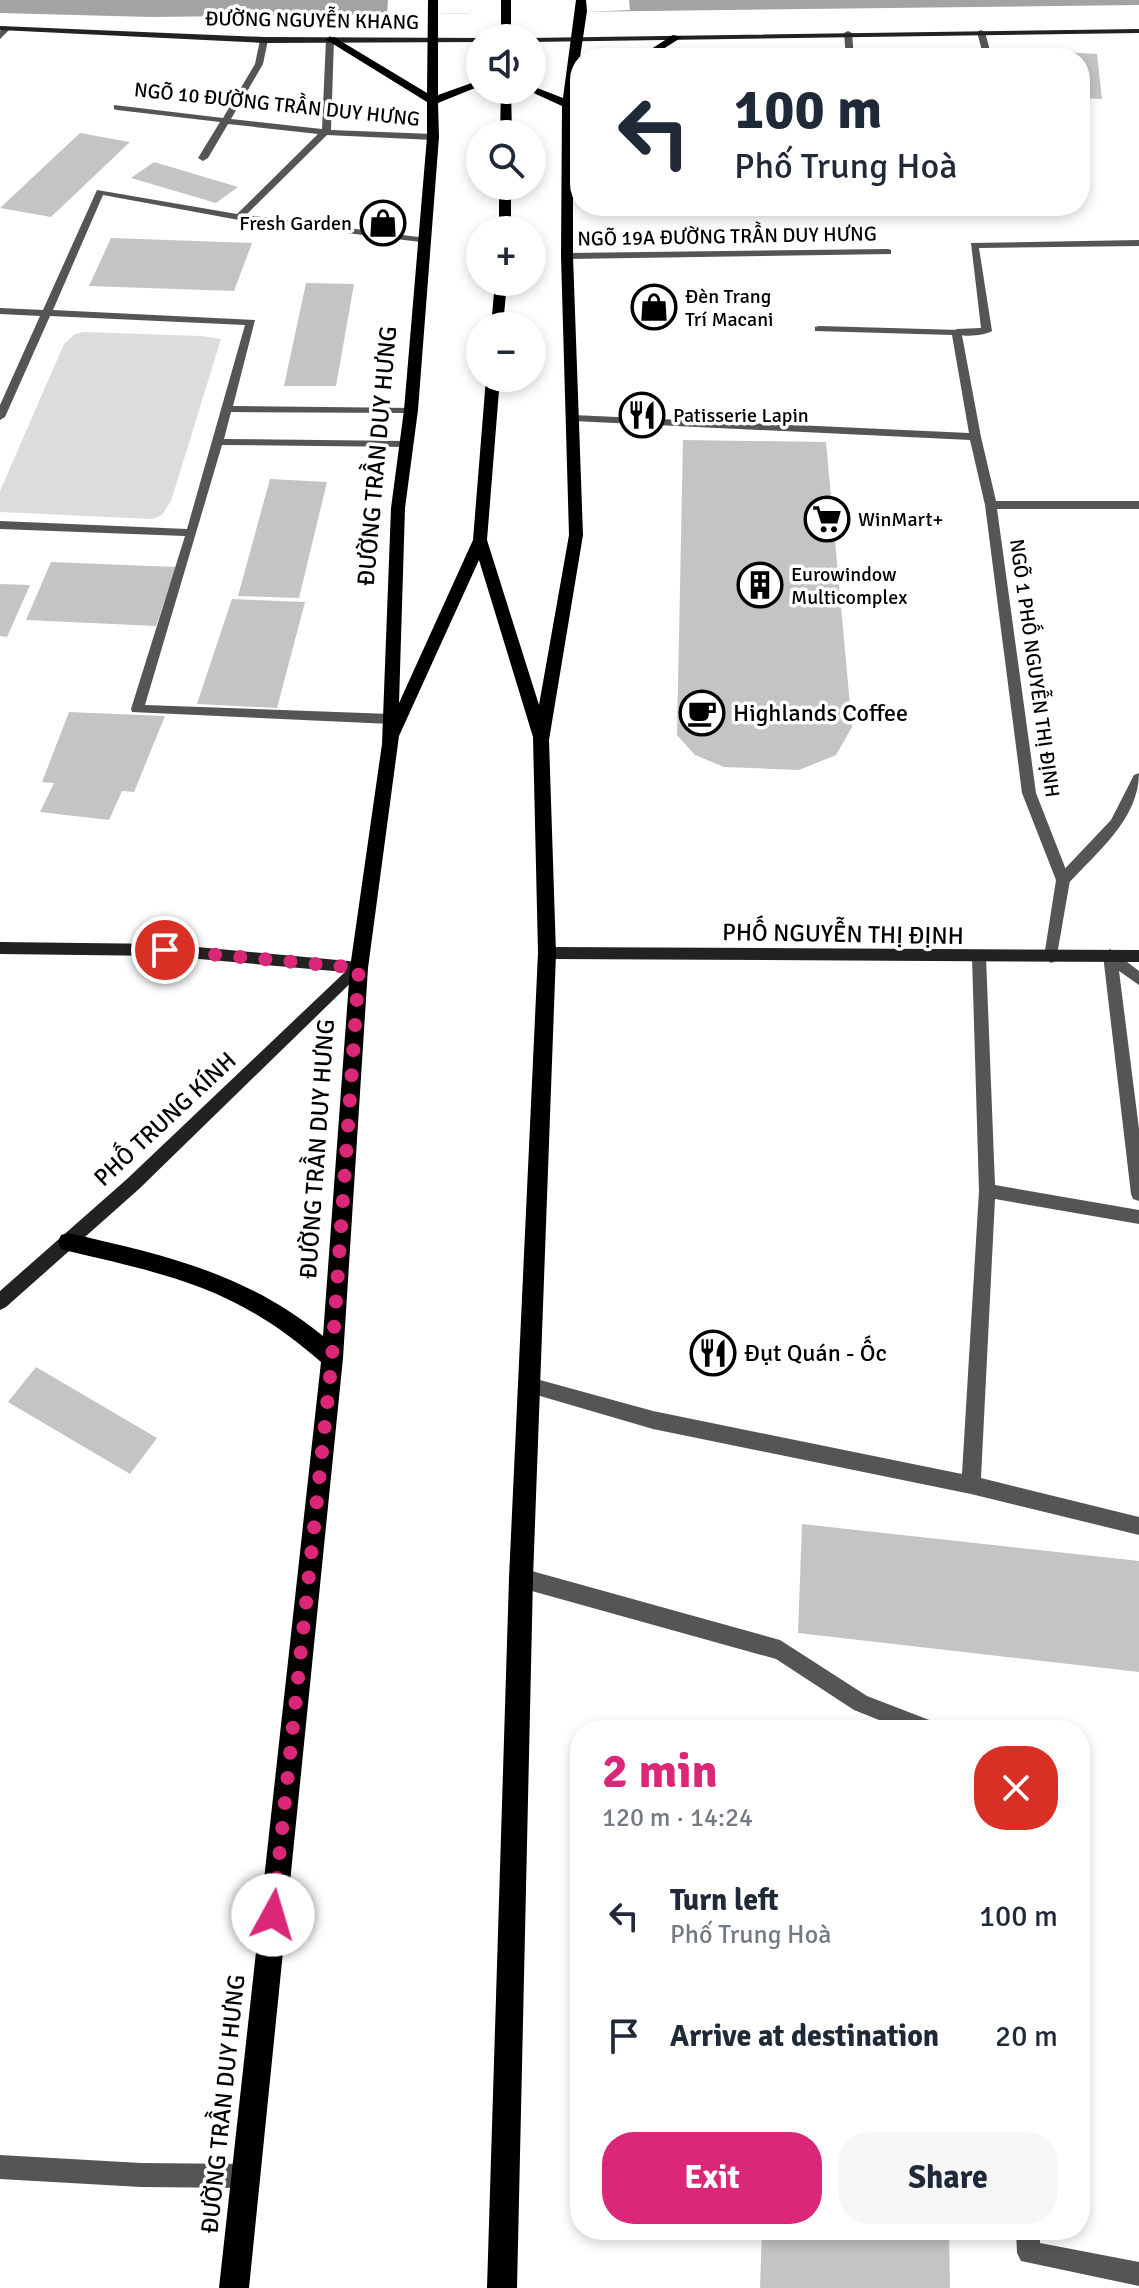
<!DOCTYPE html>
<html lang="en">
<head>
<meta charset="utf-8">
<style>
	body { margin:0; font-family:Signika,sans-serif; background:#f6f6f7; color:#1f2937; height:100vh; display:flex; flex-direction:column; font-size:30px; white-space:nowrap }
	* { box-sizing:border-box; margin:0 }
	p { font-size:26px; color:#747a83 }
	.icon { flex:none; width:44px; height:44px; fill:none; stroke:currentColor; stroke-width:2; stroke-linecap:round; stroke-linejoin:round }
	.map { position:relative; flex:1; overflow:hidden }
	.drawer { position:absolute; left:570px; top:1720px; width:520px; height:520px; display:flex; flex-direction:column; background:#fff; border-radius:32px; box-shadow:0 4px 12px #0003 }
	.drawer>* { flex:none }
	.banner { position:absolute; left:570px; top:48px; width:520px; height:168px; border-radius:32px; box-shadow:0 4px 12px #0003; background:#fff; color:#1f2937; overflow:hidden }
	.buttons { position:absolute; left:466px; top:24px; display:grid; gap:16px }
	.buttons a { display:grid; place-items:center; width:80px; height:80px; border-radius:50%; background:#fff; box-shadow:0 4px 12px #0003; font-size:40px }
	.pin { position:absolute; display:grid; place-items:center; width:68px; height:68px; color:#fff; margin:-34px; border:4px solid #fff; border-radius:50%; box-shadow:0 2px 8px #0007 }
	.me { position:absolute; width:88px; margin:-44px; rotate:6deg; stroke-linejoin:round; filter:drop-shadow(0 0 6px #0008) }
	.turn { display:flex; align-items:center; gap:28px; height:168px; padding:0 32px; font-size:36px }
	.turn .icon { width:104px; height:104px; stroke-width:2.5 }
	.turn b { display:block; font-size:56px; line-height:68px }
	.round { display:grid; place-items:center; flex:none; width:84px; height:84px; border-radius:32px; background:#f6f6f7 }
	.summary { display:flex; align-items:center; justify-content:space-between; height:136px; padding:0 32px }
	h1 { font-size:48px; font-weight:700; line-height:60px; color:#db2777 }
	.button { display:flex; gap:16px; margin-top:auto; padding:16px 32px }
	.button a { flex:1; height:92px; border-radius:32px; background:#db2777; color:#fff; font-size:32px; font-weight:700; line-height:92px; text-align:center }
	.button a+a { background:#f6f6f7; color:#1f2937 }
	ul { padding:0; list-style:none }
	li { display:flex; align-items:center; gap:24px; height:120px; padding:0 32px }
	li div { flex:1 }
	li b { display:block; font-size:30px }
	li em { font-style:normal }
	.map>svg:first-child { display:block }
	.green { fill:#dcdcdc }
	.water { fill:#a3a3a3 }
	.pier { fill:#fff }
	.building { fill:#c4c4c4 }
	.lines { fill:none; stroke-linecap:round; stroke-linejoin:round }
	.lane { fill:#555; fill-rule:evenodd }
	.street { fill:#555; fill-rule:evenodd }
	.secondary { fill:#222; fill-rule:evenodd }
	.primary { fill:#000; fill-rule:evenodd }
	.route { stroke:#db2777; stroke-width:14; stroke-dasharray:0 25.2 }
	.labels { text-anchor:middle; stroke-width:7; stroke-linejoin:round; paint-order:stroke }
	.far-street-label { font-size:20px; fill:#000; stroke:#fff }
	.far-poi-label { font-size:20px; fill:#000; stroke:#fff; text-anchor:start }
	.street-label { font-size:24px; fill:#000; stroke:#fff }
	.poi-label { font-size:24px; fill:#000; stroke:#fff; text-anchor:start }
</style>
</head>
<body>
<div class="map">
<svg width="1139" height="2288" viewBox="0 0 1139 2288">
	<rect width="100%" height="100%" fill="#fff"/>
	<!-- green -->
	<path class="green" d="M84 332 201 336 221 339 171 501 162 515 152 519 0 512V491L64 344 75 334Z"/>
	<!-- water -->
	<path class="water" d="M0 0H1139V5L151 17 0 13Z"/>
	<!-- pier -->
	<path class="pier" d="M388 0H629L630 10 470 17 469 13 387 15Z"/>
	<!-- building -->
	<path class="building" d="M1012 49 1097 54 1102 99 1080 98V58H1012Z
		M80 133 130 142 51 217 0 208Z
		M154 162 238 187 216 203 131 178Z
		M111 238 252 243 234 291 89 286Z
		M306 283 354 284 336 386H284Z
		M683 440 826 442 852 727 836 755 799 770 724 767 695 755 677 735Z
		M270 479 327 482 299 598 238 596Z
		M51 562 176 567 156 626 26 620Z
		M0 584 30 585 7 637 0 636Z
		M232 599 305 602 277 708 197 704Z
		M69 712 165 716 134 792 122 791 109 820 40 812 54 783 42 782Z
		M36 1367 157 1438 130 1474 8 1402Z
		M802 1524 1139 1561V1672L798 1633Z
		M762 2230H949L950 2288H760Z"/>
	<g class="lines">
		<!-- lane -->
		<path class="lane" d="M4 26 11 28 0 39V31Z
			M981 30 985 32 992 58H984L977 32Z
			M848 31 852 33 854 58H846L844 33Z
			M330 36 334 39 331 130 433 134 438 137 433 140 327 135 246 215 426 238 429 239V243L239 220 103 195 53 310 255 320 233 406 415 408 416 410 411 413 231 412 224 439 406 441 412 444 406 447 222 445 145 705 391 714 398 719 391 724 132 712 131 709 185 536 0 529V521L187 529 245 325 50 316 5 417 0 420V405L40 316 0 314V308L43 310 97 190 237 214 318 134 228 124 208 158 203 161 198 158 220 122 117 110 114 109V105L223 118 255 64 260 40 264 37 268 40 263 64 231 119 322 129 326 39Z
			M1139 240V246L979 248 992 331C983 336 961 338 952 332L957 329 981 328 971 243Z
			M888 249 891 250V254L567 259 562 256 567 253Z
			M1139 773C1139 819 1097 852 1068 884H1058L1056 880 1058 876 1111 820 1134 775Z
			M1110 949 1139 971V985L1119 971 1139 1129V1201L1133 1199 1131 1194 1103 955Z
			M979 951 986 957 995 1185 1139 1210V1224L995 1199 981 1478 1139 1517V1535L971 1494 653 1429 523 1391 520 1385 523 1379 529 1377 653 1411 962 1474 979 1191 972 957Z
			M521 1568 780 1640 867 1696 937 1723 940 1730H904L854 1710 776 1659 521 1588 514 1585 511 1578 514 1571Z
			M0 2155 141 2163 247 2164 255 2168 259 2176 255 2184 247 2188 141 2187 0 2179Z
			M1016 2230H1040V2243L1139 2262V2286L1021 2261 1017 2253Z"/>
		<!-- street -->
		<path class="street" d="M819 326 961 330 981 437 996 501H1139V509H997L1036 793 1070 880 1056 961 1051 963 1044 957 1056 880 1022 793 985 505 970 440 573 421 568 418 573 415 969 433 952 335 815 331V327Z"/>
		<!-- secondary -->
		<path class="secondary" d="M0 26 264 37 483 38H480V42L264 43 0 30Z
			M1139 29V33L532 42V38H529Z
			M0 942 165 944 359 962 366 968 139 1189 6 1307 0 1310V1291L127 1179 345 972 165 956 0 954Z
			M547 947 1139 950V962L547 959 540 953Z"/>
		<!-- primary -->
		<path class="primary" d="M428 0H438V95L480 80V86L438 103 439 137 418 410 405 508 399 703 473 540 486 378H500L487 540 539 705 569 535 561 256 562 106 527 90H532V86L563 98 576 0H586L587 11 573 104V256L583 535 549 740 556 953 533 1578 517 2288H487L509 1578 538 953 533 737 479 560 399 736 368 968 343 1358 249 2288H219L321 1362C236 1288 174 1276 68 1251L61 1249 58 1242 61 1235 68 1233C164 1255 244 1272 323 1336L350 968 382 744 391 508 404 410 427 137V102L325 39 334 37 427 93Z
			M501 0H511V38H501Z
			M673 35 682 37 649 58H637Z
			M501 90H511L512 134H500Z
			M499 186H511V230H499Z
			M495 282H507L503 326H491Z"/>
	</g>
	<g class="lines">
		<!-- route -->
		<path class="route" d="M165 950 359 968 332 1358 273 1915"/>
	</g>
	<!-- icons -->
	<defs>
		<g id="shop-ring" transform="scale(2.3)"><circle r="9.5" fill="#fff" stroke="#000" stroke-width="1.5"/><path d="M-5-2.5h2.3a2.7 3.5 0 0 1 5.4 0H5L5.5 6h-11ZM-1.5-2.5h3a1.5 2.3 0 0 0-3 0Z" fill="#000"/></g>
		<g id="restaurant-ring" transform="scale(2.3)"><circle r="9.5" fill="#fff" stroke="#000" stroke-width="1.5"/><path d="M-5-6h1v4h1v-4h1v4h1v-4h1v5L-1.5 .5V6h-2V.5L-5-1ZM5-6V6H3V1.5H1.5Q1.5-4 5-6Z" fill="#000"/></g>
		<g id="supermarket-ring" transform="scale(2.3)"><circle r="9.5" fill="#fff" stroke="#000" stroke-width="1.5"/><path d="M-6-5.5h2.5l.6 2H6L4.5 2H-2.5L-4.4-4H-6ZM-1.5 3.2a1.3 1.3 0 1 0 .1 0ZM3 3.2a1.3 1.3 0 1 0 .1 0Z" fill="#000"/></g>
		<g id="building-ring" transform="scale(2.3)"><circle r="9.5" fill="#fff" stroke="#000" stroke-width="1.5"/><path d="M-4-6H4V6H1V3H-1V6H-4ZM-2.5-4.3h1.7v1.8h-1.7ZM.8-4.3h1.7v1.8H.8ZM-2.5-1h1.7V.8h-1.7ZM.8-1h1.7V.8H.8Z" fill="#000"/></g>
		<g id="cafe-ring" transform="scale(2.3)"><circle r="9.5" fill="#fff" stroke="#000" stroke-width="1.5"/><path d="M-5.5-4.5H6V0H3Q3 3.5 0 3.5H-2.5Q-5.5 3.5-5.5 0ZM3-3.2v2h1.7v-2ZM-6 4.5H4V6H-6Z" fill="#000"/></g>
	</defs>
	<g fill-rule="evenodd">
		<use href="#shop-ring" x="383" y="223"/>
		<use href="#shop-ring" x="654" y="307"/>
		<use href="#restaurant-ring" x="642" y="415"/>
		<use href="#supermarket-ring" x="827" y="519"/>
		<use href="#building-ring" x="760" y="585"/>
		<use href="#cafe-ring" x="702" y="713"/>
		<use href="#restaurant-ring" x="713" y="1353"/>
	</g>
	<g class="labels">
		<!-- far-street labels -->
		<g class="far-street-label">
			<text transform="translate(312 20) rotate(1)" y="7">ĐƯỜNG NGUYỄN KHANG</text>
			<text transform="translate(277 104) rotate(6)" y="7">NGÕ 10 ĐƯỜNG TRẦN DUY HƯNG</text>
			<text transform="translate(727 236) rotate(-1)" y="7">NGÕ 19A ĐƯỜNG TRẦN DUY HƯNG</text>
			<text transform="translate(1035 668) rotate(82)" y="7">NGÕ 1 PHỐ NGUYỄN THỊ ĐỊNH</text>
		</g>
		<!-- far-poi labels -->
		<g class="far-poi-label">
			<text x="352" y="230" text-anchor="end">Fresh Garden</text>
			<text x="685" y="303">Đèn Trang<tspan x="685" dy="23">Trí Macani</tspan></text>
			<text x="673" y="422">Patisserie Lapin</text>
			<text x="858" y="526">WinMart+</text>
			<text x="791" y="581">Eurowindow<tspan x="791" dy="23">Multicomplex</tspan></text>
		</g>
		<!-- street labels -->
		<g class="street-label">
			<text transform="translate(377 456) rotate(-85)" y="8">ĐƯỜNG TRẦN DUY HƯNG</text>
			<text transform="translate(843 934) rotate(1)" y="8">PHỐ NGUYỄN THỊ ĐỊNH</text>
			<text transform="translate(165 1119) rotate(-43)" y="8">PHỐ TRUNG KÍNH</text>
			<text transform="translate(317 1149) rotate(-86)" y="8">ĐƯỜNG TRẦN DUY HƯNG</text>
			<text transform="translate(223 2104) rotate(-84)" y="8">ĐƯỜNG TRẦN DUY HƯNG</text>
		</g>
		<!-- poi labels -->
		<g class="poi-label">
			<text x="733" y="721">Highlands Coffee</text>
			<text x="744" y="1361">Đụt Quán - Ốc</text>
		</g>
	</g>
</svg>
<div class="buttons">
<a><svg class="icon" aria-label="sound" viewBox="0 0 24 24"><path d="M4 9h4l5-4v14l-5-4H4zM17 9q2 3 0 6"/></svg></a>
<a><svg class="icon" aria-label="search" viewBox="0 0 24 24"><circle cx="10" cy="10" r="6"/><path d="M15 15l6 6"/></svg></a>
<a>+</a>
<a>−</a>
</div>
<div class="pin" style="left:165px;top:950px;background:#d93025"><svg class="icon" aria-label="arrive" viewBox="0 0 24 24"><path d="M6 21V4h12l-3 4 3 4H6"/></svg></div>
<svg class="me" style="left:273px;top:1915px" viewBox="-20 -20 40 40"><circle r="19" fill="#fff"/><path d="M0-13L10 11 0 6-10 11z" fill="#db2777"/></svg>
<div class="banner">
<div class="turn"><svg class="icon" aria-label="left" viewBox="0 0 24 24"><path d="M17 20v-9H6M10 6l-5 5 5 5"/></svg><div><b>100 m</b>Phố Trung Hoà</div></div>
</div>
<section class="drawer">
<div class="summary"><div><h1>2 min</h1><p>120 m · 14:24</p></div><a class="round" style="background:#d93025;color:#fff"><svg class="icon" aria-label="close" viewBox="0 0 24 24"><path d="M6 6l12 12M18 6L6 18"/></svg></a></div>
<ul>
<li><svg class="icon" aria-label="left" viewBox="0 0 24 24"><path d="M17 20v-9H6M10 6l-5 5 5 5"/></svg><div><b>Turn left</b><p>Phố Trung Hoà</p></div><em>100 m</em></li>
<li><svg class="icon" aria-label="arrive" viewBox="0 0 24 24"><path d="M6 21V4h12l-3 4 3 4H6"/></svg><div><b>Arrive at destination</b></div><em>20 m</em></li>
</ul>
<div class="button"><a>Exit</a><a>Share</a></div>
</section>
</div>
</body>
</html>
